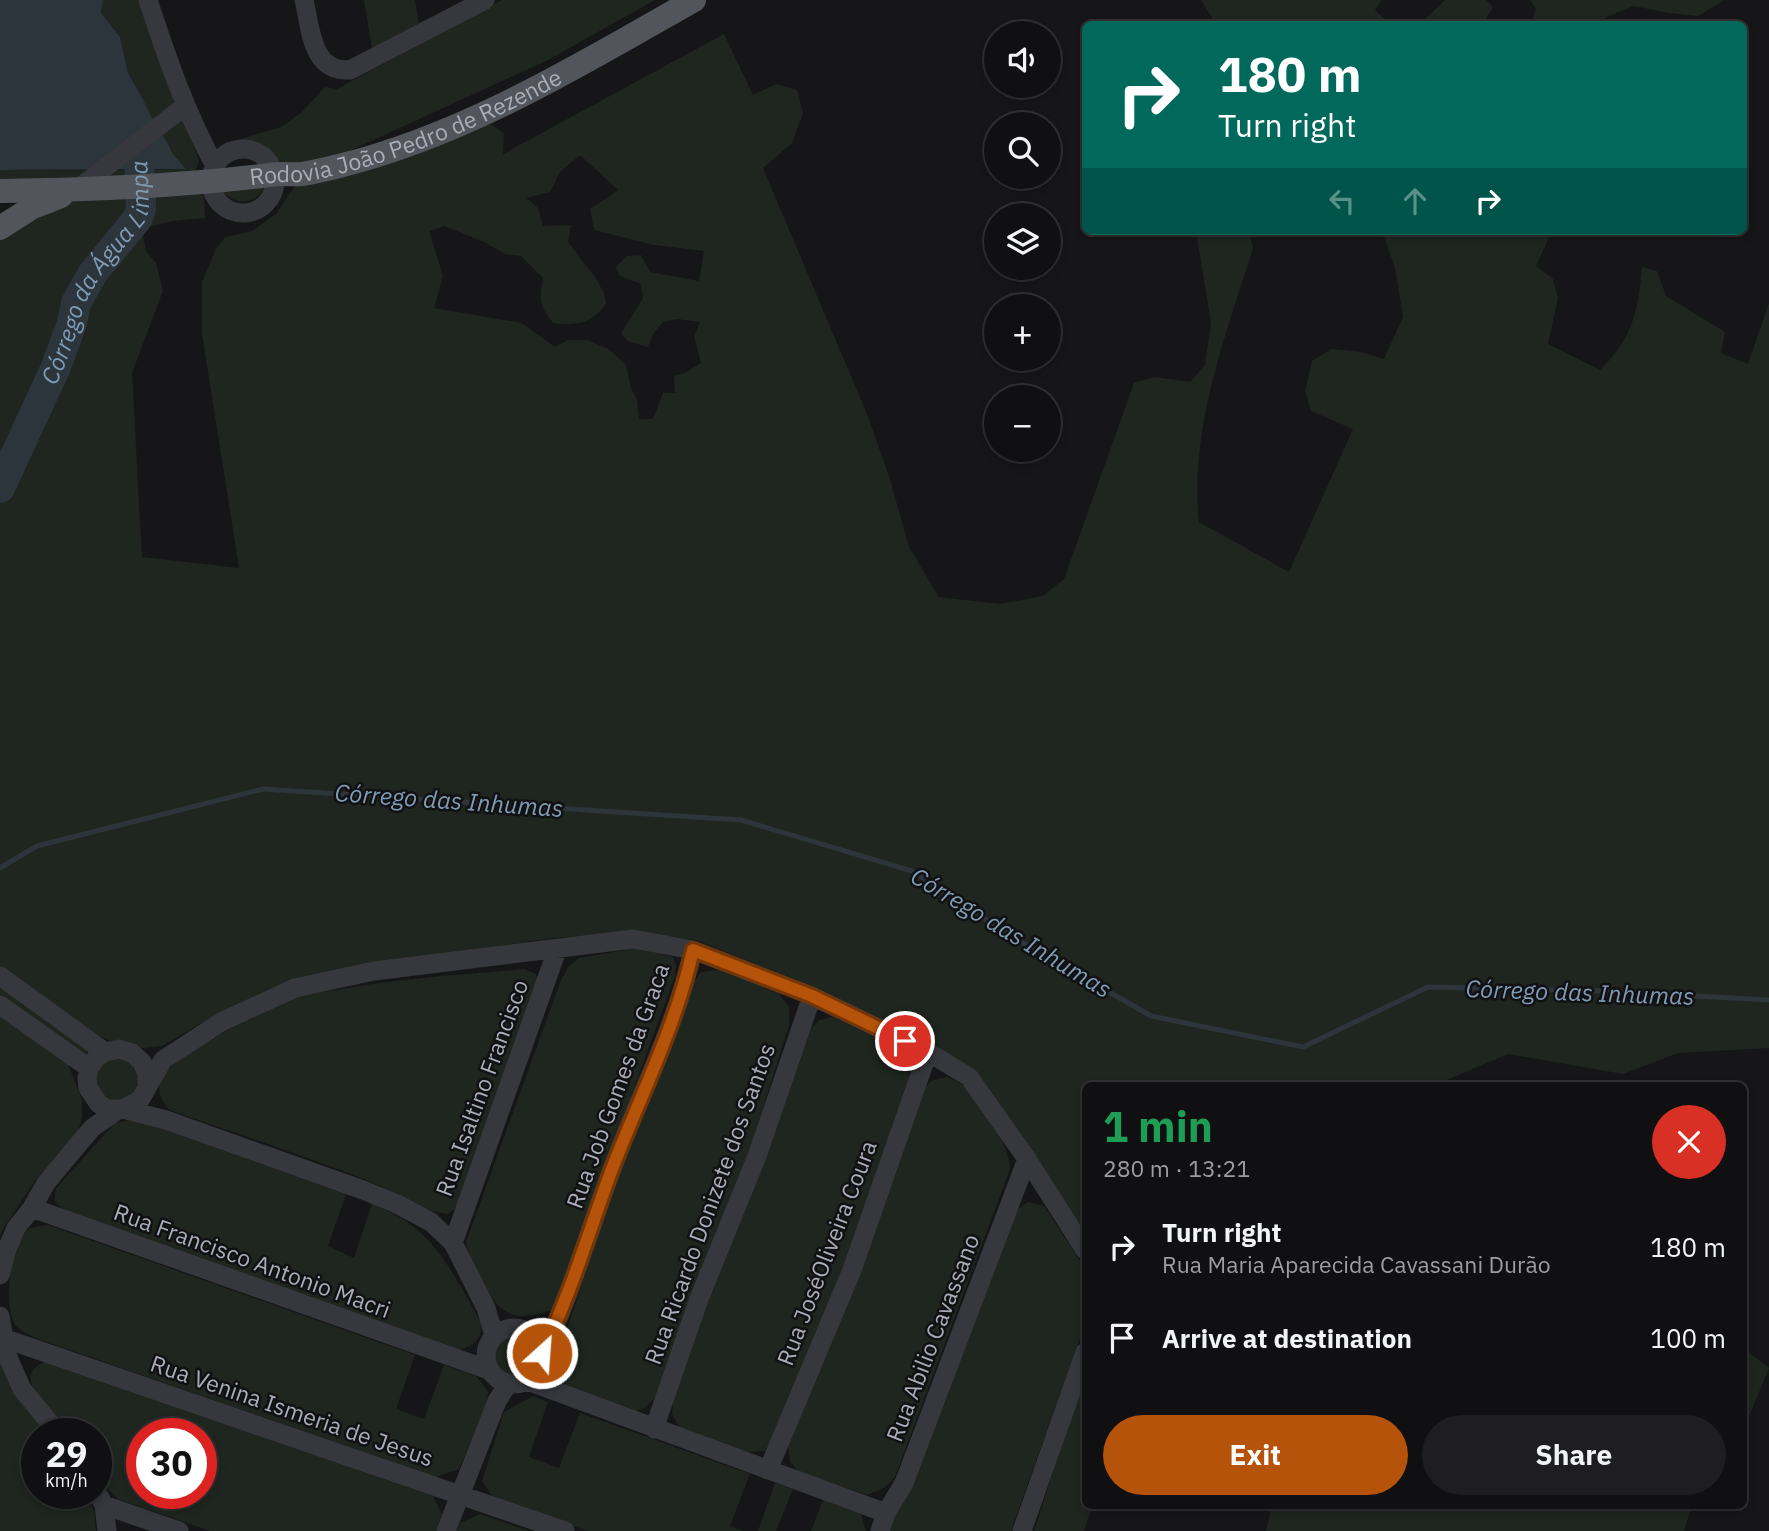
<!DOCTYPE html>
<html lang="en">
<head>
<meta charset="utf-8">
<style>
	body { margin:0; font-family:"IBM Plex Sans",sans-serif; background:#1e1e20; color:#f1f3f6; height:100vh; display:flex; flex-direction:column; font-size:26px; white-space:nowrap }
	* { box-sizing:border-box; margin:0 }
	p { font-size:23px; color:#9c9d9f }
	.icon { flex:none; width:38px; height:38px; fill:none; stroke:currentColor; stroke-width:2; stroke-linecap:round; stroke-linejoin:round }
	.map { position:relative; flex:1; overflow:hidden }
	.sheet { position:absolute; left:1082px; top:1082px; width:665px; height:427px; display:flex; flex-direction:column; background:#101012; border-radius:10px; box-shadow:0 4px 10px #0003,0 0 0 2px #303032 }
	.sheet>* { flex:none }
	.hud { position:absolute; left:1082px; top:21px; width:665px; height:214px; border-radius:10px; box-shadow:0 4px 10px #0003,0 0 0 2px #303032; background:#00695c; color:#fff; overflow:hidden }
	.buttons { position:absolute; left:984px; top:21px; display:grid; gap:14px }
	.buttons a { display:grid; place-items:center; width:77px; height:77px; border-radius:50%; background:#101012; box-shadow:0 4px 10px #0003,0 0 0 2px #303032; font-size:35px }
	.speed { position:absolute; left:21px; top:1418px; display:flex; gap:14px; font-size:35px; font-weight:700; text-align:center }
	.speed>* { display:grid; place-content:center; width:91px; height:91px; border-radius:50%; background:#101012; box-shadow:0 4px 10px #0003,0 0 0 2px #303032; line-height:1 }
	.speed small { font-size:18px; font-weight:400 }
	.speed .limit { border:10px solid #d22; background:#fff; color:#111 }
	.pin { position:absolute; display:grid; place-items:center; width:60px; height:60px; color:#fff; margin:-30px; border:4px solid #fff; border-radius:50%; box-shadow:0 2px 7px #0007 }
	.me { position:absolute; width:77px; margin:-38px; rotate:26deg; stroke-linejoin:round; filter:drop-shadow(0 0 5px #0008) }
	.turn { display:flex; align-items:center; gap:24px; height:147px; padding:0 21px; font-size:32px }
	.turn .icon { width:91px; height:91px; stroke-width:2.5 }
	.turn b { display:block; font-size:49px; line-height:60px }
	.lanes { display:flex; align-items:center; height:66px; padding:0 21px; background:#0003; justify-content:center; gap:35px; direction:ltr }
	.lanes .off { opacity:.35 }
	.round { display:grid; place-items:center; flex:none; width:74px; height:74px; border-radius:37px; background:#1e1e20 }
	.overview { display:flex; align-items:center; justify-content:space-between; height:119px; padding:0 21px }
	h1 { font-size:42px; font-weight:800; line-height:52px; color:#1e9e55 }
	.primary-button { display:flex; gap:14px; margin-top:auto; padding:14px 21px }
	.primary-button a { flex:1; height:80px; border-radius:42px; background:#b45309; color:#fff; font-size:28px; font-weight:800; line-height:80px; text-align:center }
	.primary-button a+a { background:#1e1e20; color:#f1f3f6 }
	ul { padding:0; list-style:none }
	li { display:flex; align-items:center; gap:21px; height:91px; padding:0 21px }
	li div { flex:1 }
	li b { display:block; font-size:26px }
	li em { font-style:normal }
	.map>svg:first-child { display:block }
	.green { fill:#1e261f; fill-rule:evenodd }
	.water { fill:#2c353c }
	.lines { fill:none; stroke-linecap:round; stroke-linejoin:round }
	.stream { stroke:#2c353c; stroke-width:5 }
	.river { stroke:#2c353c; stroke-width:30 }
	.minor { stroke:#37383d; stroke-width:19 }
	.major { stroke:#53555c; stroke-width:24 }
	.route-casing { stroke:#753606; stroke-width:18 }
	.route { stroke:#b45309; stroke-width:12 }
	.labels { text-anchor:middle; stroke-width:5; stroke-linejoin:round; paint-order:stroke }
	.street-label { font-size:23px; fill:#a8adb8; stroke:#111113 }
	.water-label { font-size:24px; font-style:italic; fill:#7f9bb3; stroke:#111113 }
</style>
</head>
<body>
<div class="map">
<svg width="1769" height="1531" viewBox="0 0 1769 1531">
	<rect width="100%" height="100%" fill="#161618"/>
	<!-- green -->
	<path class="green" d="M103 0H142L199 161 196 169 188 176 0 184V170C62 170 124 171 186 169L173 154 166 140 156 126 143 99 128 73 120 37 101 13Z
		M364 0H415L419 24 372 49Z
		M502 0H655L548 60 334 158 293 165 279 161 247 145 230 142 281 127 302 112 325 87 337 89Z
		M1201 0H1382L1375 10 1390 24H1216Z
		M1445 0H1486L1493 7 1483 24H1420Z
		M1530 0H1725L1698 16 1669 13 1634 6 1606 17 1605 24H1531L1536 9Z
		M724 34 753 95 776 84 797 90 803 113 792 143 763 168 867 414 889 476 909 547 939 597 1000 604 1043 596 1064 579 1134 383 1154 377 1190 382 1205 365 1211 323 1196 231H1249L1253 248C1226 335 1189 429 1199 522L1289 572 1353 429 1311 411 1305 391 1312 361 1331 349 1361 352 1384 359 1403 317 1395 268 1382 231H1552L1536 266 1553 279 1558 298 1548 344 1600 370C1633 337 1638 312 1642 267L1657 271 1666 296 1725 332 1721 353 1748 364 1769 303V1048L1678 1053 1623 1074 1508 1054 1435 1085H1085V1234L932 1044 813 986 696 940 632 932 554 938 370 964 215 1015 162 1046 143 1048 119 1045 99 1036 0 969V239L73 199 200 193 204 196 205 218 173 221 148 227 143 234 146 251 156 263 163 291 132 373 142 557 239 568 202 334V282L216 249 225 237 252 231 276 214 294 187 486 121 504 133 503 154ZM580 155 618 190 590 209 594 230 654 245 704 251 699 281 650 272 641 255 627 256 616 267 620 276 641 284 643 298 621 333 627 341 648 347 653 334 663 322 677 319 700 322 694 336 701 363 685 373 674 376 675 393H663L653 419H639L637 400 631 388 626 365 610 350 588 340H568L555 347 522 323 434 308 443 276 429 231 444 226 484 242 505 254 521 256 543 278C539 300 539 305 553 323 576 326 592 324 606 303L604 293 595 277 568 242 571 225 543 226 538 208 526 198 550 192 560 172Z
		M265 187C255 205 234 207 221 189Z
		M636 948 673 957 676 965 675 976 553 1310C515 1321 503 1319 484 1284 477 1270 469 1258 466 1242L561 980 569 966 579 958Z
		M524 969 536 974 538 982 459 1205 448 1214C420 1211 395 1192 369 1181 304 1155 236 1134 170 1110 147 1088 165 1070 186 1056 220 1033 256 1013 295 998 308 993 323 992 337 990 399 978 462 975 524 969Z
		M718 970 779 994 789 1007V1025L749 1153 656 1396 645 1408 632 1412 565 1390 557 1380 555 1365 619 1173 692 985 701 972Z
		M0 987 89 1051 85 1055 0 997Z
		M0 1015 68 1064 82 1100V1118L77 1135 37 1178 3 1229 0 1237Z
		M832 1017 899 1048 908 1062 909 1080 845 1264 774 1434 765 1451 747 1452 681 1430 672 1414 673 1402 707 1300 807 1033 819 1020Z
		M96 1079a21 21 0 1 1 42 0a21 21 0 1 1-42 0Z
		M947 1077C953 1080 961 1083 966 1088 984 1107 1009 1143 1010 1169L895 1477 884 1488 867 1495 799 1472 790 1462 788 1445 920 1091 933 1080Z
		M135 1119 346 1194 328 1246 354 1258 372 1204C433 1227 450 1268 480 1321 485 1341 470 1349 452 1351L66 1213 54 1200 56 1188 115 1123Z
		M1028 1202 1044 1206 1085 1268V1324L1011 1531H889L1015 1211Z
		M48 1225 415 1355 396 1409 424 1419 444 1365 476 1376 488 1391 487 1403 459 1469 436 1477 35 1338C30 1335 20 1331 16 1326 2 1307 9 1239 31 1228 36 1226 43 1226 48 1225Z
		M492 1356a22 22 0 1 1 44 0a22 22 0 1 1-44 0Z
		M1743 1348 1769 1368 1750 1414 1743 1418Z
		M0 1357 17 1393 46 1433H37V1493H85L94 1511 96 1531H0Z
		M49 1361 433 1496 442 1514 436 1531H210L118 1499 106 1487 96 1472V1433H69C54 1415 4 1373 49 1361ZM142 1433H201V1493H142Z
		M1085 1374V1505H1093L1084 1531H1034Z
		M533 1396 548 1402 529 1457 559 1468 580 1413 750 1474 730 1526 743 1531H588L494 1499 482 1481 504 1412Z
		M775 1483 793 1489 776 1531H758Z
		M823 1500 861 1514 866 1531H811Z
		M1272 1505H1692L1684 1531H1266Z
		M480 1514 529 1531H457L460 1523Z"/>
	<!-- water -->
	<path class="water" d="M0 0H103L101 13 120 37 128 73 143 99 156 126 166 140 173 154 186 169 0 170Z"/>
	<g class="lines">
		<!-- stream -->
		<path class="stream" d="M0 868 37 846 263 789 741 820 912 871 1016 939 1151 1016 1303 1047 1428 987 1608 991 1769 1000"/>
		<!-- river -->
		<path class="river" id="s1" d="M0 488 55 369 72 323 76 303 93 273 138 218 141 209 139 153 127 135"/>
		<!-- minor -->
		<path class="minor" d="M148 0C167 58 186 113 215 166
			M304 0C311 29 311 72 350 70L485 0
			M211 181a32 32 0 1 1 64 0a32 32 0 1 1-64 0Z
			M75 191 185 106
			M0 976 105 1052
			M0 1005 89 1068
			M147 1086V1073L142 1062 132 1053 119 1049 105 1052 96 1058 89 1068 87 1078 88 1088 99 1104 108 1109H123L140 1100 163 1060 221 1022 295 988 374 971 633 939 693 950 812 996 928 1052 969 1077 1027 1159 1085 1250
			M123 1109 166 1120 363 1190 397 1204 431 1222 453 1243 486 1308 494 1336
			M32 1208 489 1370
			M453 1243 557 950
			M0 1275 7 1249 16 1228 32 1208 46 1183 92 1128 118 1110
			M0 1316 7 1355 22 1389 58 1433
			M486 1356a28 28 0 1 1 56 0a28 28 0 1 1-56 0Z
			M3 1338 565 1531
			M543 1353C571 1294 589 1231 612 1169 639 1097 676 1026 693 950
			M528 1381 886 1513
			M654 1429 699 1299 757 1156 812 996
			M768 1470 852 1270 928 1052
			M96 1491 104 1505 107 1531
			M104 1505 179 1531
			M446 1531 497 1401 508 1384
			M880 1531 886 1513 904 1483 1027 1159
			M1022 1531 1085 1352"/>
		<!-- major -->
		<g class="major">
			<path id="s2" d="M0 191C90 190 181 186 270 175 281 173 292 175 302 174 314 172 327 169 339 166 465 135 582 64 694 0"/>
			<path d="M0 228 33 207 61 196"/>
		</g>
	</g>
	<g class="lines">
		<!-- route casing -->
		<g class="route-casing">
			<path id="route" d="M542 1353C571 1294 589 1231 612 1169 640 1097 676 1026 693 950L812 996 905 1041"/>
		</g>
		<!-- route -->
		<use href="#route" class="route"/>
	</g>
	<g class="labels">
		<!-- street labels -->
		<g class="street-label">
			<text dy="8" stroke="none"><textPath href="#s2" startOffset="415">Rodovia João Pedro de Rezende</textPath></text>
			<text transform="translate(618 1086) rotate(-70)" y="8">Rua Job Gomes da Graca</text>
			<text transform="translate(482 1088) rotate(-70)" y="8">Rua Isaltino Francisco</text>
			<text transform="translate(710 1204) rotate(-70)" y="8">Rua Ricardo Donizete dos Santos</text>
			<text transform="translate(827 1253) rotate(-69)" y="8">Rua JoséOliveira Coura</text>
			<text transform="translate(252 1261) rotate(20)" y="8">Rua Francisco Antonio Macri</text>
			<text transform="translate(933 1338) rotate(-69)" y="8">Rua Abilio Cavassano</text>
			<text transform="translate(292 1411) rotate(19)" y="8">Rua Venina Ismeria de Jesus</text>
		</g>
		<!-- water labels -->
		<g class="water-label">
			<text dy="8" stroke="none"><textPath href="#s1" startOffset="240">Córrego da Água Limpa</textPath></text>
			<text transform="translate(449 801) rotate(4)" y="8">Córrego das Inhumas</text>
			<text transform="translate(1011 933) rotate(31)" y="8">Córrego das Inhumas</text>
			<text transform="translate(1580 993) rotate(2)" y="8">Córrego das Inhumas</text>
		</g>
	</g>
</svg>
<div class="buttons">
<a><svg class="icon" aria-label="sound" viewBox="0 0 24 24"><path d="M4 9h4l5-4v14l-5-4H4zM17 9q2 3 0 6"/></svg></a>
<a><svg class="icon" aria-label="search" viewBox="0 0 24 24"><circle cx="10" cy="10" r="6"/><path d="M15 15l6 6"/></svg></a>
<a><svg class="icon" aria-label="layers" viewBox="0 0 24 24"><path d="M12 4l9 5-9 5-9-5zM3 14l9 5 9-5"/></svg></a>
<a>+</a>
<a>−</a>
</div>
<div class="speed"><div>29<small>km/h</small></div><div class="limit">30</div></div>
<div class="pin" style="left:905px;top:1041px;background:#d93025"><svg class="icon" aria-label="arrive" viewBox="0 0 24 24"><path d="M6 21V4h12l-3 4 3 4H6"/></svg></div>
<svg class="me" style="left:542px;top:1353px" viewBox="-20 -20 40 40"><circle r="17" fill="#b45309" stroke="#fff" stroke-width="3"/><path d="M0-11L8 9 0 5-8 9z" fill="#fff"/></svg>
<div class="hud">
<div class="turn"><svg class="icon" aria-label="right" viewBox="0 0 24 24"><path d="M7 20v-9h11M14 6l5 5-5 5"/></svg><div><b>180 m</b>Turn right</div></div>
<div class="lanes"><svg class="icon off" aria-label="left" viewBox="0 0 24 24"><path d="M17 20v-9H6M10 6l-5 5 5 5"/></svg><svg class="icon off" aria-label="ahead" viewBox="0 0 24 24"><path d="M12 20V5M6 11l6-6 6 6"/></svg><svg class="icon" aria-label="right" viewBox="0 0 24 24"><path d="M7 20v-9h11M14 6l5 5-5 5"/></svg></div>
</div>
<section class="sheet">
<div class="overview"><div><h1>1 min</h1><p>280 m · 13:21</p></div><a class="round" style="background:#d93025;color:#fff"><svg class="icon" aria-label="close" viewBox="0 0 24 24"><path d="M6 6l12 12M18 6L6 18"/></svg></a></div>
<ul>
<li><svg class="icon" aria-label="right" viewBox="0 0 24 24"><path d="M7 20v-9h11M14 6l5 5-5 5"/></svg><div><b>Turn right</b><p>Rua Maria Aparecida Cavassani Durão</p></div><em>180 m</em></li>
<li><svg class="icon" aria-label="arrive" viewBox="0 0 24 24"><path d="M6 21V4h12l-3 4 3 4H6"/></svg><div><b>Arrive at destination</b></div><em>100 m</em></li>
</ul>
<div class="primary-button"><a>Exit</a><a>Share</a></div>
</section>
</div>
</body>
</html>
